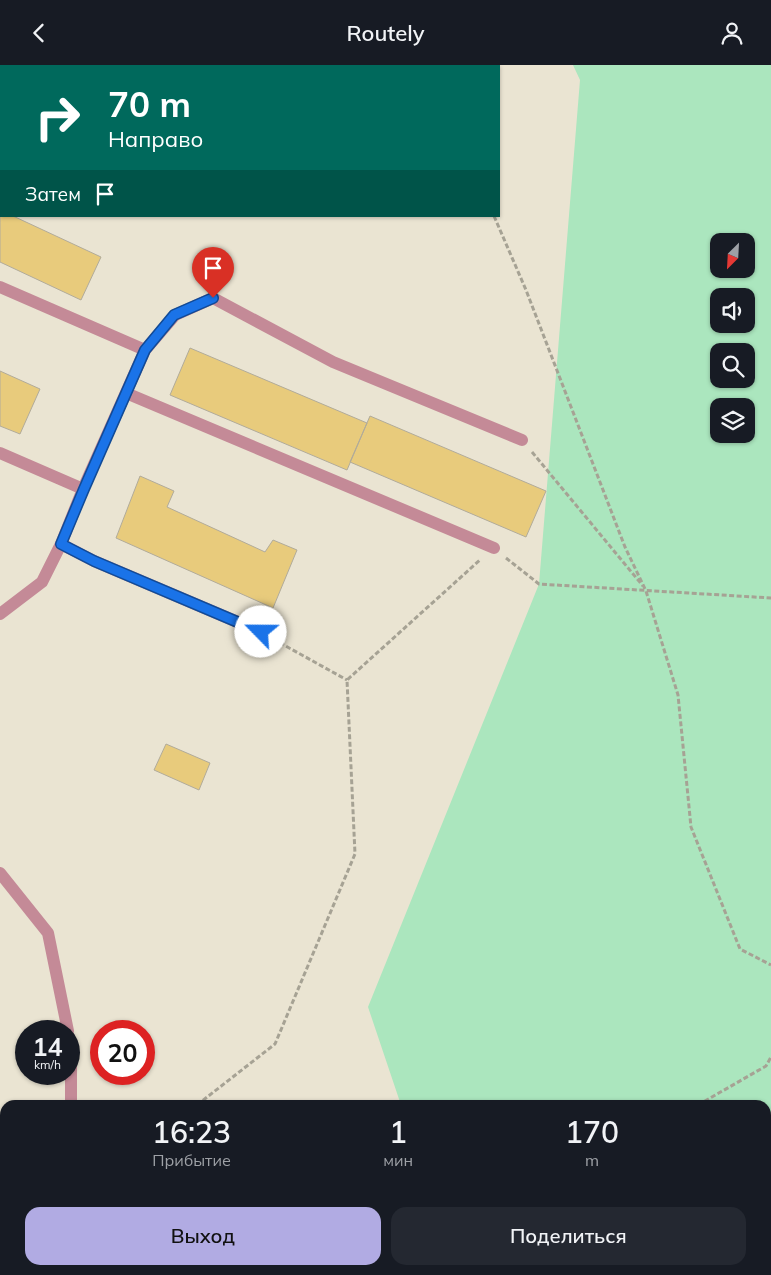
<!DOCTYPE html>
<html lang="ru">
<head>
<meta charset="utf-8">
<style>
	body { margin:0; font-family:Mulish,sans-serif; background:#242831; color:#f1f3f6; height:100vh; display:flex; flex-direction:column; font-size:19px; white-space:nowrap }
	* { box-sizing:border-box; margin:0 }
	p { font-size:16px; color:#9ea1a6 }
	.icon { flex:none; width:28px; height:28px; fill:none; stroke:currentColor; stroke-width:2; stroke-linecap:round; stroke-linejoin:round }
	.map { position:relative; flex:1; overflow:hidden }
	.side { position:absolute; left:0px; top:1035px; width:771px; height:175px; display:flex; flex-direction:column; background:#171b24; border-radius:15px 15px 0 0; box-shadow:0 1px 4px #0004 }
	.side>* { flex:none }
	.banner { position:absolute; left:0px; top:0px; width:500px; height:152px; box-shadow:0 1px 4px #0004; background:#00695c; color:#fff; overflow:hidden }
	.needle { width:32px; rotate:204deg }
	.buttons { position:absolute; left:710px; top:168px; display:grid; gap:10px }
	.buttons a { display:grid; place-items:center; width:45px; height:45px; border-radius:10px; background:#171b24; box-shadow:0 1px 4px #0004; font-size:25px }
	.speed { position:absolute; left:15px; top:955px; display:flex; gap:10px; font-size:25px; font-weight:700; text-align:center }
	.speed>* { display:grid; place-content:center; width:65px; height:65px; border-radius:50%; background:#171b24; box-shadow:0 1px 4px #0004; line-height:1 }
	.speed small { font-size:12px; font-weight:400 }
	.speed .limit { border:8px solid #d22; background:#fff; color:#111 }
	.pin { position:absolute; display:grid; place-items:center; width:42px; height:42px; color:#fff; margin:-51px -21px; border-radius:50% 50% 50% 0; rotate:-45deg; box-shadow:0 0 5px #0007 }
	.pin .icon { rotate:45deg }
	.me { position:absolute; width:55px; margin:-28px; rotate:293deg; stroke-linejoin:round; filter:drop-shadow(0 0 4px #0008) }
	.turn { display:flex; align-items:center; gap:18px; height:105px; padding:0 25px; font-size:22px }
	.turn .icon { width:65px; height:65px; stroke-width:2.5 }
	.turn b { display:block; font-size:35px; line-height:42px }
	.then { display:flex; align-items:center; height:48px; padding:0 25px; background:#0003; gap:10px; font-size:19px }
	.eta { display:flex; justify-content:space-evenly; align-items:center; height:85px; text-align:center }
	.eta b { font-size:30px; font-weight:600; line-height:35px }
	.button { display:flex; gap:10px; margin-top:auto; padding:10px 25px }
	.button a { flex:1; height:58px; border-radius:15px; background:#b1abe3; color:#111; font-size:20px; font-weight:600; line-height:58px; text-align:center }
	.button a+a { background:#242831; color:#f1f3f6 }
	header { display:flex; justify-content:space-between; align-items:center; height:65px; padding:0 25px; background:#171b24; font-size:22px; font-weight:600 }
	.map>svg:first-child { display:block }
	.green { fill:#abe6be; fill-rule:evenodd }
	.building { fill:#e8cb7c; stroke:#b1ab9a }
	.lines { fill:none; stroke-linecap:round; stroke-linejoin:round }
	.path { stroke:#a6a294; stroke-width:3; stroke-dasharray:5 2.5; stroke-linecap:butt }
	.minor { stroke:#c48a97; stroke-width:12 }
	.route-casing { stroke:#114b97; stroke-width:12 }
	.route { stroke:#1a73e8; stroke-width:9 }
</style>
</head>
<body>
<header><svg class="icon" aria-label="back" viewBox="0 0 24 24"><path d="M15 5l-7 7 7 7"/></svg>Routely<svg class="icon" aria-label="person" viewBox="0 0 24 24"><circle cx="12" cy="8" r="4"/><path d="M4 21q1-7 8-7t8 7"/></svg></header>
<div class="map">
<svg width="771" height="1210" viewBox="0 0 771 1210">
	<rect width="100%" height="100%" fill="#eae4d2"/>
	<!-- green -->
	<path class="green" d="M573 0H771V1210H459L457 1205H766V1040H401L368 942 539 519 580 15ZM719 176H746V204H719ZM719 231H746V259H719ZM719 286H746V314H719ZM719 341H746V369H719Z"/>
	<!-- building -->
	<path class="building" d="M135 0H176L177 1H135Z
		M0 145 1 151H13L101 192 81 235 0 197Z
		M190 283 367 358 347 405 170 330Z
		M0 306 40 324 20 369 0 361Z
		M370 351 546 426 526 472 350 397Z
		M140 411 174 426 167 442 265 487 273 475 297 485 273 543 116 473Z
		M166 679 210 698 199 725 154 705Z"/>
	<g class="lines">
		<!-- path -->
		<path class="path" d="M427 0 428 1
			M40 1 41 0
			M0 31 1 30
			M494 151 526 225 625 482 646 526 678 630 691 762 740 884 771 900
			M532 387 643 521
			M506 493 539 519 771 533
			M273 574 347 615
			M197 1040 275 979 355 789 347 615 481 494
			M698 1040 766 1001 771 992
			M507 1205 509 1210"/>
		<!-- minor -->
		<path class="minor" d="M89 0 90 1
			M0 222 145 285
			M126 328 494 483
			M0 388 83 424
			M61 479 94 496 261 567
			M0 549 42 517 61 479 83 424 145 285 175 250 213 233 333 297 522 375
			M0 808 48 868 68 966
			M69 972 71 983V1040
			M87 1205 88 1210
			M333 1205 345 1210
			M0 1206 7 1210"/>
	</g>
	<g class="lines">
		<!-- route casing -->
		<g class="route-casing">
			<path id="route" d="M213 233 174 250 145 285 84 424 61 479 94 496 261 567"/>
		</g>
		<!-- route -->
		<use href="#route" class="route"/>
	</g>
</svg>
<div class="buttons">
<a><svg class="needle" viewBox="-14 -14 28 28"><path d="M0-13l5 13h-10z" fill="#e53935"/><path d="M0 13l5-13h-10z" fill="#9ea1a6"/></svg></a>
<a><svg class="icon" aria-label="sound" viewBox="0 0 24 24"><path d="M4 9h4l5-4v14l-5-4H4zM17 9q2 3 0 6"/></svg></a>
<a><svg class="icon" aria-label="search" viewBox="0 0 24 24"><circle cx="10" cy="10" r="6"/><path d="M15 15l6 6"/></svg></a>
<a><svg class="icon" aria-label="layers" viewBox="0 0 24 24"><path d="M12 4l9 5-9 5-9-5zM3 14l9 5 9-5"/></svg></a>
</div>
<div class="speed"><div>14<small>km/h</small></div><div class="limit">20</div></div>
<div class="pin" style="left:213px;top:233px;background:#d93025"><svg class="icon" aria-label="arrive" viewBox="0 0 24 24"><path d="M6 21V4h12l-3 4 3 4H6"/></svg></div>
<svg class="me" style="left:261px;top:567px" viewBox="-20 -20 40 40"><circle r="19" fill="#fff"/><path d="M0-13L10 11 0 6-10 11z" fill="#1a73e8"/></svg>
<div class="banner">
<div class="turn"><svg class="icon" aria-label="right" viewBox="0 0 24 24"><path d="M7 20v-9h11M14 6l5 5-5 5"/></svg><div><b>70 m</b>Направо</div></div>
<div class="then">Затем<svg class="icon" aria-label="arrive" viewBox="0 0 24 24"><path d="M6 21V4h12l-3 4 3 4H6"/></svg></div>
</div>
<section class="side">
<div class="eta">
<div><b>16:23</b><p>Прибытие</p></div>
<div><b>1</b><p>мин</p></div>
<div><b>170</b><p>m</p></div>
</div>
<div class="button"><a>Выход</a><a>Поделиться</a></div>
</section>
</div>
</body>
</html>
